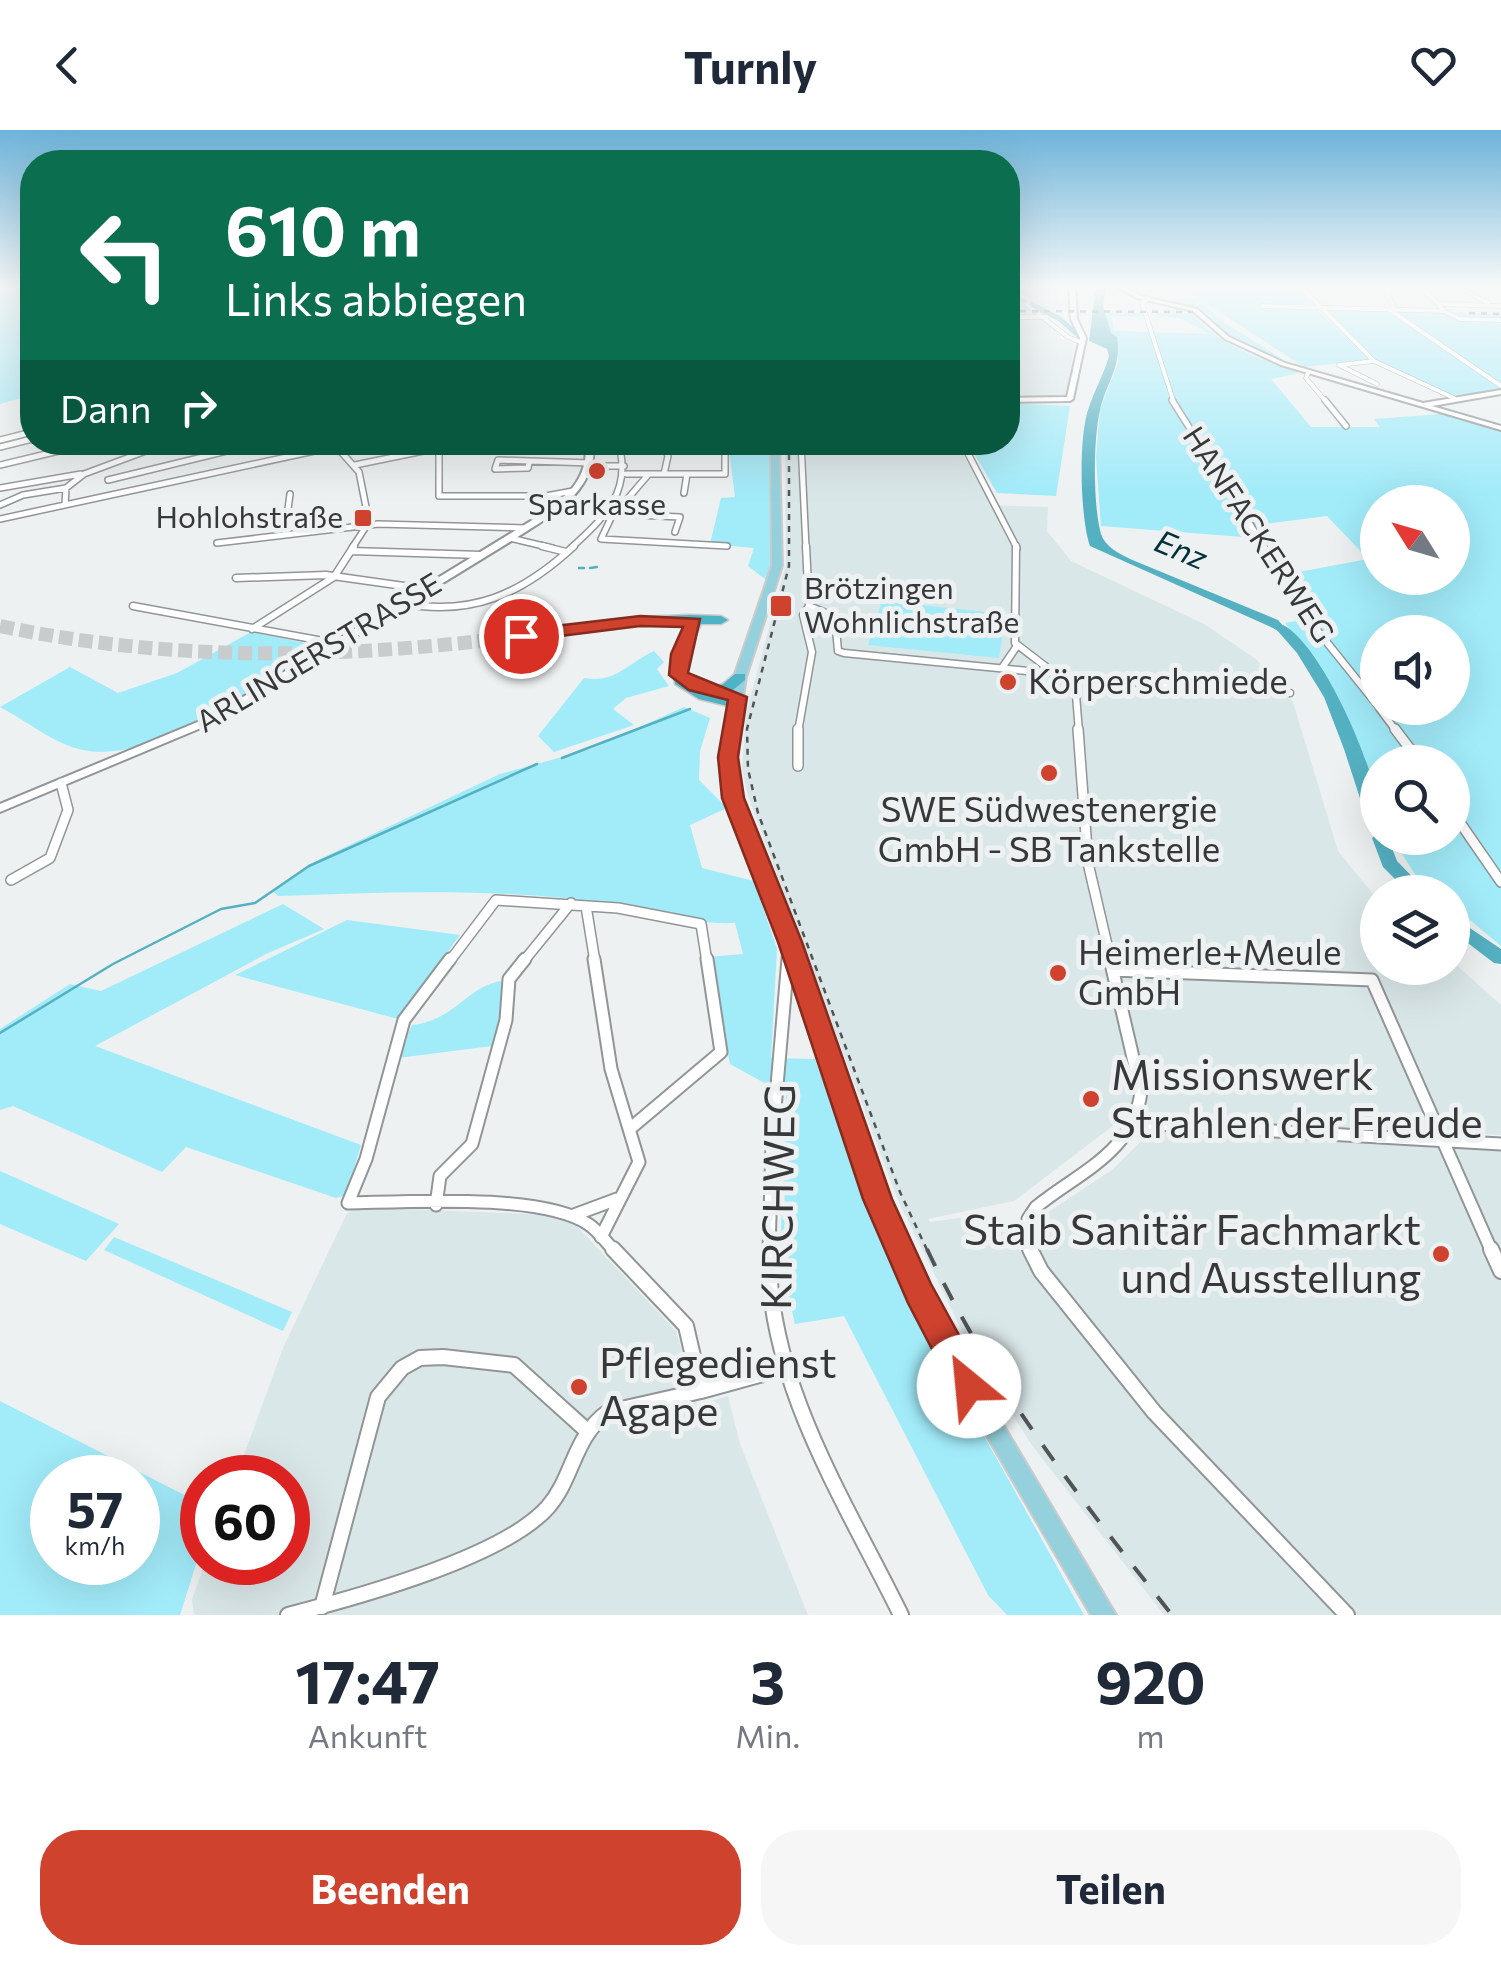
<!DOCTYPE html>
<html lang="de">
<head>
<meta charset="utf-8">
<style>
	body { margin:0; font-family:Commissioner,sans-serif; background:#f6f6f7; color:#1f2937; height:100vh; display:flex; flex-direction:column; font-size:38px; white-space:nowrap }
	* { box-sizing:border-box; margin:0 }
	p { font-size:32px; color:#747a83 }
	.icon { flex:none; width:55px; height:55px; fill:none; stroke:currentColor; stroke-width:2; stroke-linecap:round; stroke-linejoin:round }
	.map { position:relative; height:1485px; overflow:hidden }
	.side { display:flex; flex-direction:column; background:#fff; flex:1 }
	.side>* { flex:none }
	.top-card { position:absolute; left:20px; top:20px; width:1000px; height:305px; border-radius:40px; box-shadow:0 10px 40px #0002; background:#0b6e4f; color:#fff; overflow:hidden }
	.needle { width:65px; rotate:307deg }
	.controls { position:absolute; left:1360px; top:355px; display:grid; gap:20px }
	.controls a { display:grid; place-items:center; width:110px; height:110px; border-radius:50%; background:#fff; box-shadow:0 10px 40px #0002; font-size:50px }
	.speed { position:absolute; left:30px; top:1325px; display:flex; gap:20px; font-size:50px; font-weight:700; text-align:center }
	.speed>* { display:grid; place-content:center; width:130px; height:130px; border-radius:50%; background:#fff; box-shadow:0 10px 40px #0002; line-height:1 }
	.speed small { font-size:25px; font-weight:400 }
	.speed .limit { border:15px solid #d22; background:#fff; color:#111 }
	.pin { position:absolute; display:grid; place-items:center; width:85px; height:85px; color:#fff; margin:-42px; border:5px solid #fff; border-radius:50%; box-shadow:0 2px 10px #0007 }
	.me { position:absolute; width:110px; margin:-55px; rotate:332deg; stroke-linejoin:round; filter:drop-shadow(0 0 8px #0008) }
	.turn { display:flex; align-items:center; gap:35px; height:210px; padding:0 40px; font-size:45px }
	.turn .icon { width:130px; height:130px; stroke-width:2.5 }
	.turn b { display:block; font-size:70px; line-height:85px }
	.then { display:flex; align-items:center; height:95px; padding:0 40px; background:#0003; gap:20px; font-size:38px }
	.eta { display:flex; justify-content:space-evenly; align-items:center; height:170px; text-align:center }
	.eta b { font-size:60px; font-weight:700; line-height:70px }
	.action { display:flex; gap:20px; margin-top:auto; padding:20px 40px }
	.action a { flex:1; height:115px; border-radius:40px; background:#ce422e; color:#fff; font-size:40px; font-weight:700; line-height:115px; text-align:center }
	.action a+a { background:#f6f6f7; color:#1f2937 }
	header { display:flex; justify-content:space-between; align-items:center; height:130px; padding:0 40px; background:#fff; font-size:45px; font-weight:700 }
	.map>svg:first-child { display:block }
	.built { fill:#dae7e9 }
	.green { fill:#a2ebf9; fill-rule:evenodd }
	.water { fill:#55b1c2 }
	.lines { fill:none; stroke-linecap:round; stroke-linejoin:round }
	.stream { stroke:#55b1c2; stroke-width:2.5 }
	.canal { stroke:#55b1c2; stroke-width:5 }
	.river { fill:#55b1c2; fill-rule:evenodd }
	.highway-tunnel { stroke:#c9cccd; stroke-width:14; stroke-dasharray:14 6; stroke-linecap:butt }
	.street-far5-casing { stroke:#929596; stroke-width:5 }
	.street-far4-casing { stroke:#929596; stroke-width:8 }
	.street-far3-casing { stroke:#929596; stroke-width:9 }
	.street-far2-casing { stroke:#929596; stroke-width:12 }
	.street-far1-casing { stroke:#929596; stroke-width:15 }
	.street-casing { stroke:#929596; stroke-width:18 }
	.secondary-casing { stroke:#929596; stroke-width:4 }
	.primary-casing { stroke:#cbcbcc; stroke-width:4 }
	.highway-casing { stroke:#cbcbcc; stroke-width:3 }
	.street-far5 { stroke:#fff; stroke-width:4 }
	.street-far4 { stroke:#fff; stroke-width:5 }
	.street-far3 { stroke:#fff; stroke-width:6 }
	.street-far2 { stroke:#fff; stroke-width:9 }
	.street-far1 { stroke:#fff; stroke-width:11 }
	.street { stroke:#fff; stroke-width:14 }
	.secondary { fill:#fff; fill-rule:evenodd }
	.primary { fill:#94d1dc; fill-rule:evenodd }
	.highway { fill:#4db3c5; fill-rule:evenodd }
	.rail-far1 { stroke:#525354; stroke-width:2.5; stroke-dasharray:6 6; stroke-linecap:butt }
	.rail { stroke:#525354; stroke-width:4; stroke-dasharray:19 19; stroke-linecap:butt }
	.route { fill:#ce422e; stroke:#862b1e; stroke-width:2.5 }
	.poi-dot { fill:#ce422e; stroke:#edf1f2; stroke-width:4 }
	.labels { text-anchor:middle; stroke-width:10; stroke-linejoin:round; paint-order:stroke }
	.far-poi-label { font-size:30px; fill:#373839; stroke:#edf1f2 }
	.far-street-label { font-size:30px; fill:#373839; stroke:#edf1f2 }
	.far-water-label { font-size:32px; font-style:italic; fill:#033139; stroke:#edf1f2 }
	.poi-label { font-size:35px; fill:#373839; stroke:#edf1f2; text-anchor:start }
	.near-poi-label { font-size:42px; fill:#373839; stroke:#edf1f2; text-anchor:start }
	.near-street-label { font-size:42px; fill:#373839; stroke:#edf1f2 }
</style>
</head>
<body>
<header><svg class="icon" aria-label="back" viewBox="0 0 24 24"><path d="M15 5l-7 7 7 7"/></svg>Turnly<svg class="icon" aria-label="heart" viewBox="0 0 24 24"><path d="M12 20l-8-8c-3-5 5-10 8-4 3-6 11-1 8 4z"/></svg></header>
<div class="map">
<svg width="1501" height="1485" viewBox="0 0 1501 1485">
	<rect width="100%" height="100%" fill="#edf1f2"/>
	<!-- built -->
	<path class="built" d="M1008 156H1069L1070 180 1008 176Z
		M1008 186 1046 189 1062 209 1074 214 1067 266 1008 268Z
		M785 313H957L991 375 1048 377 1047 401 1071 431 1204 494 1256 529 1293 572 1338 721 1377 769 1378 838H1452L1453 832 1501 875V1005L1122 989 1014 1071 928 1089 930 1092 979 1085 1011 1107 1113 1039 1150 1002 1501 1021V1485H1164L1031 1314 972 1221 897 1068 748 666 742 639 746 584 786 434Z
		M356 1077 553 1085 572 1091 676 1201 697 1275 728 1266 740 1314 808 1485H194L192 1469 205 1433 288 1432V1348L236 1347 283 1218 346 1085Z"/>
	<!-- green -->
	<path class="green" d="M0 156H32V265L0 274Z
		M1145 156H1299L1315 175H1296L1316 179 1370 230 1304 237 1199 169 1222 191 1292 235 1228 206 1195 178 1162 171 1197 168 1182 160 1151 162Z
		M1319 176 1501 184V261L1452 265 1376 231Z
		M1143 182 1145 187 1112 186 1114 201 1210 204 1179 188 1158 187 1157 183H1193C1215 215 1263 229 1299 243L1271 249 1311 297H1380L1374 289 1441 284 1501 300V816L1453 776 1452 762H1437L1414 743 1392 708H1452V632H1378L1377 675C1350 605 1333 552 1285 493L1314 488 1288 444 1368 429 1327 386 1249 396 1256 408 1101 396 1096 328 1100 279 1119 231 1105 183ZM1378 372H1452V448H1378ZM1378 502H1452V578H1378Z
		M1008 273 1070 276 1056 366 997 363 968 313 1008 312Z
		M728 313H770V453L748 436 754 418 710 414 721 368 735 367Z
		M882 471 1006 484 999 528 868 515Z
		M251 502 321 516C260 554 158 635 83 620 56 615 25 590 0 577L70 537 118 563 177 543Z
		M654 521 664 532 657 539 669 556 626 568 613 579 634 595 554 622 538 606 584 548C615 554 628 533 654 521Z
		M684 577 710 588 700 621 699 650 727 678 690 695 702 738 754 751 777 819 771 928 815 929 877 1104 926 1202 1084 1485H1007L988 1465 844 1186 795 1194 780 1129 786 965 730 934 708 827 743 824 735 793C688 795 645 778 599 772 492 758 386 762 278 766L273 761 320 729 500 644 591 619Z
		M283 774 324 799 266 824 95 916 361 1015 346 1065 336 1068 186 1017 162 1042 13 976 0 980V899L70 854 101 861Z
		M347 790 460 805 398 889 235 845Z
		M501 851 500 887 492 916 398 928 412 895C456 890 466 857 501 851Z
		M0 1041 119 1094 86 1131 0 1094Z
		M114 1107 292 1182 283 1201 104 1120Z
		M0 1271 202 1374V1415L180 1485H0ZM52 1348H138V1432H52Z"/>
	<!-- water -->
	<path class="water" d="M1096 156H1107L1103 175 1111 203 1117 207C1122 237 1106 253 1100 280 1093 310 1093 376 1101 404 1105 417 1119 423 1130 429L1278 490 1299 514 1273 498 1090 416C1080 387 1078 306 1089 277 1095 259 1104 244 1109 226L1107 219 1089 211Z"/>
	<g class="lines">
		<!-- stream -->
		<path class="stream" d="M579 438H584
			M590 438 597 437
			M562 628 690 579
			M0 903 113 834 221 779 255 773 309 736 537 634"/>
		<!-- canal -->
		<path class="canal" d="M1008 162 1023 170
			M1029 173 1060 189 1078 205"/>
		<!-- river -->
		<path class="river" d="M1283 495C1321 514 1373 633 1378 676 1379 686 1378 697 1378 708H1388L1397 731 1427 762H1408L1383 737 1372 708 1377 704 1370 699 1344 619 1324 567 1297 523 1276 499Z
			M1452 786 1501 819V834L1494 833 1452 801Z"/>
		<!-- highway-tunnel -->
		<path class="highway-tunnel" d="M0 496C172 532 340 529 514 507"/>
		<!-- street-far5 casing -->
		<g class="street-far5-casing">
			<path id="street-far5" d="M1300 156 1374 231 1454 268
				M1383 156 1395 179
				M1420 156 1438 174
				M1455 156 1488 173
				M1008 158 1030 170 1027 175 1068 207 1083 213
				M1148 169 1142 173 1174 273
				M1262 176 1444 181 1460 189 1501 190
				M1390 180 1501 256
				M1444 181 1438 174 1501 176
				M1008 187H1047
				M1374 231 1339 235 1377 254
				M1308 243 1306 248 1327 273"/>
		</g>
		<!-- street-far4 casing -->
		<g class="street-far4-casing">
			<path id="street-far4" d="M1172 270 1265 418
				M1325 270 1346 296
				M0 310 32 302
				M433 312 439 319V366H546L573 361
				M663 312 668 326 664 344
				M801 312 806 418
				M962 312 1017 418
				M334 314 359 342 369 392 352 418
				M0 317 32 309
				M529 333 528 338 495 339 498 330 591 333
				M0 335 96 312
				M355 335 467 312
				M590 336H624
				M626 344H725V312
				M648 345 611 388 601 409 727 416
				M108 350 264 312
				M0 358 81 344
				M684 363 687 344
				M0 375 23 365 66 358
				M65 375 66 358 84 344 170 312
				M615 384 680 387 675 402
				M0 389 356 312
				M285 402 290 364
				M510 408 552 418
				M217 413 378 394 526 398
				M571 418C605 387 633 361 618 312"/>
		</g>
		<!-- street-far3 casing -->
		<g class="street-far3-casing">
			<path id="street-far3" d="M542 416 566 422
				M1016 416 1015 513 1071 556 1076 565 1079 602
				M1263 416 1317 500 1378 576
				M351 421 481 425
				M236 448 326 445 425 459
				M401 473C472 487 522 464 574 416
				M133 476 334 513
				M809 476 835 487 838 521 844 523 1048 543
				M252 499 334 447 354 416
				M1002 538 1017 516
				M1064 547 1290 563
				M1379 578 1397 602
				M798 602 812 522 803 485 809 476 806 416"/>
		</g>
		<!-- street-far2 casing -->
		<g class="street-far2-casing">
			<path id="street-far2" d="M1078 599 1088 733 1111 832
				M1395 599 1420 632
				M798 636V599
				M1452 681 1501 752
				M11 750 50 728 68 680 61 653
				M586 776 595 832
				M449 832 496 770 618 778 701 794 707 832
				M523 832 571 773
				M788 832 790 812"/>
		</g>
		<!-- street-far1 casing -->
		<g class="street-far1-casing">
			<path id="street-far1" d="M450 829 404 890 366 1029 348 1073C406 1072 541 1063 588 1094 598 1100 607 1113 615 1122
				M594 829 611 939 639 1032 601 1107
				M1113 840 1372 850 1492 1122
				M1137 993 1501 1014
				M632 997 721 922 707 829
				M436 1075 440 1046 472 1014 506 890 509 849 525 829
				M574 1085 617 1069
				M769 1122 772 1013 788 829
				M1031 1122 1028 1089 1036 1077C1079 1042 1133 1023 1141 962L1110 829"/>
		</g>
		<!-- street casing -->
		<g class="street-casing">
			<path id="street" d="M613 1119 686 1196 701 1261 785 1238
				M769 1119C766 1250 845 1371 901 1485
				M1030 1119 1041 1141 1154 1282 1347 1485
				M1491 1119 1501 1141
				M322 1477 378 1267 402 1238 420 1228 443 1227 514 1235 585 1299
				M288 1485C354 1468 503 1428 548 1377 574 1347 573 1307 608 1282L701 1261"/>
		</g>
		<!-- secondary casing -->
		<g class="secondary-casing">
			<path id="secondary" d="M1069 156H1075L1077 189 1086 208 1073 269 1070 271 1008 272V268L1067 267 1080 208 1071 189Z
				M1116 156H1123L1141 166 1197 179 1229 207 1285 233 1423 273 1501 260V264L1432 276 1501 296V300L1281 235 1225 209 1193 181 1137 168Z
				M586 312H594C596 364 551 385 513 410L220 590 0 682V674L212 586 534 389C565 368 588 353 586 312Z"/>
		</g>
		<!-- primary casing -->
		<g class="primary-casing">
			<path id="primary" d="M771 312H779L782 436 746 547 734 627 737 660 797 812 904 1110 976 1249 1116 1485H1091L962 1263 886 1111 783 812 725 660 722 627 734 547 772 436Z"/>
		</g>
		<!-- highway casing -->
		<g class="highway-casing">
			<path id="highway" d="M689 485 721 486 728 490 721 494H701L685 530 689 552 705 561 723 554 735 544H745V550L733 560 715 564 741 571V577L736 578 699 569 675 554 671 530 687 494 640 495 514 511 507 507 514 503 640 487Z"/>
		</g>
		<!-- street-far5 -->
		<use href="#street-far5" class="street-far5"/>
		<!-- street-far4 -->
		<use href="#street-far4" class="street-far4"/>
		<!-- street-far3 -->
		<use href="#street-far3" class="street-far3"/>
		<!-- street-far2 -->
		<use href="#street-far2" class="street-far2"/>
		<!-- street-far1 -->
		<use href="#street-far1" class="street-far1"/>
		<!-- street -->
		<use href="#street" class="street"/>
		<!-- secondary -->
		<use href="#secondary" class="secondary"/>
		<!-- primary -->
		<use href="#primary" class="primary"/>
		<!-- highway -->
		<use href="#highway" class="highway"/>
		<!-- rail-far1 -->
		<path class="rail-far1" d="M1008 181 1193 182
			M1469 183 1501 184
			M789 312V436L747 599 748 639 758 683 900 1062 928 1122"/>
		<!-- rail -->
		<path class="rail" d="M927 1119C990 1254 1080 1369 1172 1485"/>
	</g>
	<!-- sky -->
	<linearGradient id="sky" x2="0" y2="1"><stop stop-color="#6db3d9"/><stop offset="0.43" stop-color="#f7f9f9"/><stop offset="1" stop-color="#f7f9f9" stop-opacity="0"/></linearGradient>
	<rect width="1501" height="364" fill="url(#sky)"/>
	<!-- route -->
	<path class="route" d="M640 486 700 489 688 543 747 567 738 627 744 668 802 812 892 1069 931 1154 981 1245 986 1256 981 1267 969 1272 957 1267 908 1173 863 1069 778 812 722 668 718 627 728 570 689 560 669 545 671 524 683 497 640 496 521 511 512 506 521 500Z"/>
	<!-- markers -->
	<g class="poi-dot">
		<circle cx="597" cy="341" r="10"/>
		<rect x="353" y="378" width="20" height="20" rx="5"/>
		<rect x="769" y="464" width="24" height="24" rx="5"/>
		<circle cx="1008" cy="552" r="10"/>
		<circle cx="1049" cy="643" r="10"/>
		<circle cx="1058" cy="843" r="10"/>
		<circle cx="1091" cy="969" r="10"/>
		<circle cx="1441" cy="1124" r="10"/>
		<circle cx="579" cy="1257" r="10"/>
	</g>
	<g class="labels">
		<!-- far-poi labels -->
		<g class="far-poi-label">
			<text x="597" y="385">Sparkasse</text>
			<text x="343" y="398" text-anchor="end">Hohlohstraße</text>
			<text x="804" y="469" text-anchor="start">Brötzingen<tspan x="804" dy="34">Wohnlichstraße</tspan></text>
		</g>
		<!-- far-street labels -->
		<g class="far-street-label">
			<text transform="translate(1258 405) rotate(57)" y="10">HANFACKERWEG</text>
			<text transform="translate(319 523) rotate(-31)" y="10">ARLINGERSTRASSE</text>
		</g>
		<!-- far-water labels -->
		<g class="far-water-label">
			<text transform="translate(1181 420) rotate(23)" y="11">Enz</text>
		</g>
		<!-- poi labels -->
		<g class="poi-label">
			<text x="1028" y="564">Körperschmiede</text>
			<text x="1049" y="692" text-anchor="middle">SWE Südwestenergie<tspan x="1049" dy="40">GmbH - SB Tankstelle</tspan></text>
			<text x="1078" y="835">Heimerle+Meule<tspan x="1078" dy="40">GmbH</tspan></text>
		</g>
		<!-- near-poi labels -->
		<g class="near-poi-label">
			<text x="1111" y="960">Missionswerk<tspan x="1111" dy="48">Strahlen der Freude</tspan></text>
			<text x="1421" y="1115" text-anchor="end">Staib Sanitär Fachmarkt<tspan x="1421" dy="48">und Ausstellung</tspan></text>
			<text x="599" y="1248">Pflegedienst<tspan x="599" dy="48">Agape</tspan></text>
		</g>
		<!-- near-street labels -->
		<g class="near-street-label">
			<text transform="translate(778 1067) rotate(-89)" y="15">KIRCHWEG</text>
		</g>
	</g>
</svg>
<div class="controls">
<a><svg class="needle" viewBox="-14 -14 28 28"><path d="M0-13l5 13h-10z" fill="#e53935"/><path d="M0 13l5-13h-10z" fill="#747a83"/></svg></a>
<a><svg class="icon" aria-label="sound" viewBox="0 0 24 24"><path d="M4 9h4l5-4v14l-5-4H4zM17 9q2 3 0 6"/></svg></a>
<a><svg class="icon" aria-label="search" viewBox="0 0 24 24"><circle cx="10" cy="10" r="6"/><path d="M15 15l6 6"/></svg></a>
<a><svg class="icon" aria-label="layers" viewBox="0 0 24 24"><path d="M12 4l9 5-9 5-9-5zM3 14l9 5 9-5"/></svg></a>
</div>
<div class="speed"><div>57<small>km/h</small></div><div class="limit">60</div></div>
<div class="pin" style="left:521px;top:506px;background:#d93025"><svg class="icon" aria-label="arrive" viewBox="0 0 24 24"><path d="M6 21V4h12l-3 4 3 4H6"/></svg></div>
<svg class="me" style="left:969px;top:1256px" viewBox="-20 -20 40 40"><circle r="19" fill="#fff"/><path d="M0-13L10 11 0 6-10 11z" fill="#ce422e"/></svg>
<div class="top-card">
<div class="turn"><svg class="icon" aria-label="left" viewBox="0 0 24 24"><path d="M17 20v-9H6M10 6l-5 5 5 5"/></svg><div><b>610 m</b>Links abbiegen</div></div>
<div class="then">Dann<svg class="icon" aria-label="right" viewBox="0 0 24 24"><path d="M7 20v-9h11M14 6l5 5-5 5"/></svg></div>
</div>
</div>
<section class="side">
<div class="eta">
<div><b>17:47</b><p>Ankunft</p></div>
<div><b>3</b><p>Min.</p></div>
<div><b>920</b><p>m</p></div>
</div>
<div class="action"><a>Beenden</a><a>Teilen</a></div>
</section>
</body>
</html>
